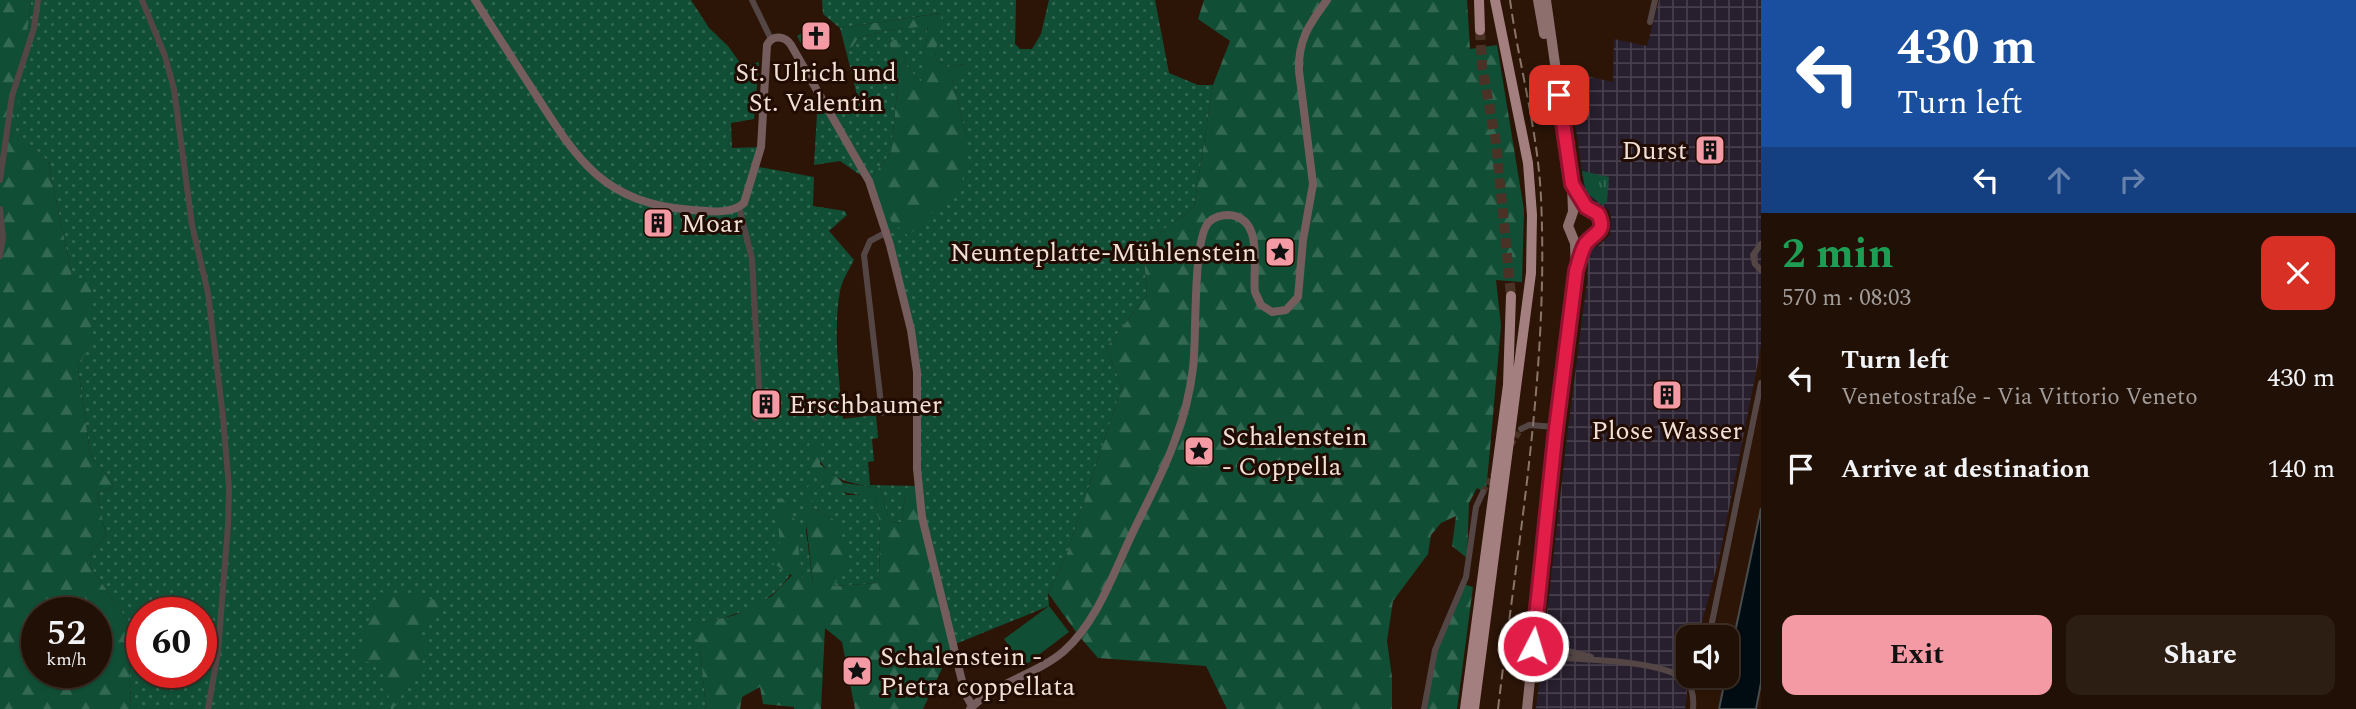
<!DOCTYPE html>
<html lang="en">
<head>
<meta charset="utf-8">
<style>
	body { margin:0; font-family:Spectral,serif; background:#2d1e13; color:#f1f3f6; height:100vh; display:flex; flex-direction:column; font-size:26px; white-space:nowrap }
	* { box-sizing:border-box; margin:0 }
	p { font-size:23px; color:#a29d9a }
	.icon { flex:none; width:38px; height:38px; fill:none; stroke:currentColor; stroke-width:2; stroke-linecap:round; stroke-linejoin:round }
	.map { position:relative; flex:1; overflow:hidden }
	.side { display:flex; flex-direction:column; background:#211005; width:595px }
	.side>* { flex:none }
	.guide { background:#1a4fa0; color:#fff; overflow:hidden }
	.buttons { position:absolute; left:1676px; top:625px; display:grid; gap:14px }
	.buttons a { display:grid; place-items:center; width:63px; height:63px; border-radius:14px; background:#211005; box-shadow:0 2px 5px #0004,0 0 0 2px #3e3027; font-size:35px }
	.speed { position:absolute; left:21px; top:597px; display:flex; gap:14px; font-size:35px; font-weight:700; text-align:center }
	.speed>* { display:grid; place-content:center; width:91px; height:91px; border-radius:50%; background:#211005; box-shadow:0 2px 5px #0004,0 0 0 2px #3e3027; line-height:1 }
	.speed small { font-size:18px; font-weight:400 }
	.speed .limit { border:10px solid #d22; background:#fff; color:#111 }
	.pin { position:absolute; display:grid; place-items:center; width:60px; height:60px; color:#fff; margin:-30px; border-radius:14px; box-shadow:0 4px 10px #0006 }
	.me { position:absolute; width:77px; margin:-38px; rotate:5deg; stroke-linejoin:round; filter:drop-shadow(0 0 5px #0008) }
	.turn { display:flex; align-items:center; gap:24px; height:147px; padding:0 21px; font-size:32px }
	.turn .icon { width:91px; height:91px; stroke-width:2.5 }
	.turn b { display:block; font-size:49px; line-height:60px }
	.lanes { display:flex; align-items:center; height:66px; padding:0 21px; background:#0003; justify-content:center; gap:35px; direction:ltr }
	.lanes .off { opacity:.35 }
	.round { display:grid; place-items:center; flex:none; width:74px; height:74px; border-radius:14px; background:#2d1e13 }
	.headline { display:flex; align-items:center; justify-content:space-between; height:119px; padding:0 21px }
	h1 { font-size:42px; font-weight:700; line-height:52px; color:#1e9e55 }
	.cta { display:flex; gap:14px; margin-top:auto; padding:14px 21px }
	.cta a { flex:1; height:80px; border-radius:14px; background:#f49aa4; color:#111; font-size:28px; font-weight:700; line-height:80px; text-align:center }
	.cta a+a { background:#2d1e13; color:#f1f3f6 }
	ul { padding:0; list-style:none }
	li { display:flex; align-items:center; gap:21px; height:91px; padding:0 21px }
	li div { flex:1 }
	li b { display:block; font-size:26px }
	li em { font-style:normal }
	main { display:flex; flex:1; min-height:0 }
	.map>svg:first-child { display:block }
	.industrial { fill:url(#industrial-grid) }
	.grass { fill:url(#grass-dots); fill-rule:evenodd }
	.forest { fill:url(#forest-firs); fill-rule:evenodd }
	.cemetery { fill:url(#cemetery-stones) }
	.park { fill:url(#park-tufts) }
	.pitch { fill:#104f36 }
	.water { fill:#010c12; stroke:#494c4d; stroke-width:2 }
	.lines { fill:none; stroke-linecap:round; stroke-linejoin:round }
	.street-tunnel { stroke:#4a3326; stroke-width:6; stroke-dasharray:6 3; stroke-linecap:butt }
	.highway-tunnel { stroke:#4a3326; stroke-width:10; stroke-dasharray:10 5; stroke-linecap:butt }
	.street { stroke:#554646; stroke-width:6 }
	.secondary { stroke:#755d5d; stroke-width:8 }
	.primary { stroke:#8d6f6e; stroke-width:10 }
	.highway { stroke:#a3807f; stroke-width:10 }
	.rail { stroke:#897569; stroke-width:2; stroke-dasharray:10 5; stroke-linecap:butt }
	.route-casing { stroke:#92132f; stroke-width:18 }
	.route { stroke:#e11d48; stroke-width:12 }
	.labels { text-anchor:middle; stroke-width:6; stroke-linejoin:round; paint-order:stroke }
	.poi-label { font-size:26px; fill:#f1e0d7; stroke:#220c01; text-anchor:start }
</style>
</head>
<body>
<main>
<div class="map">
<svg width="1761" height="709" viewBox="0 0 1761 709">
	<defs>
		<pattern id="industrial-grid" width="8" height="8" patternUnits="userSpaceOnUse" patternTransform="scale(1.75)"><rect width="8" height="8" fill="#281f2e"/><path d="M0 4h8M4 0v8" fill="none" stroke="#483f4c"/></pattern>
		<pattern id="grass-dots" width="8" height="8" patternUnits="userSpaceOnUse" patternTransform="scale(1.75)"><rect width="8" height="8" fill="#104f36"/><path d="M2 2h.1M6 6h.1" fill="none" stroke="#336852" stroke-width="1.8" stroke-linecap="round"/></pattern>
		<pattern id="forest-firs" width="22" height="20" patternUnits="userSpaceOnUse" patternTransform="scale(1.75)"><rect width="22" height="20" fill="#104f36"/><path d="M5 1l3.5 6h-7zM16 11l3.5 6h-7z" fill="#336852"/></pattern>
		<pattern id="cemetery-stones" width="16" height="16" patternUnits="userSpaceOnUse" patternTransform="scale(1.75)"><rect width="16" height="16" fill="#104f36"/><path d="M2 7V4a2 2 0 0 1 4 0v3zM10 15v-3a2 2 0 0 1 4 0v3z" fill="#336852"/></pattern>
		<pattern id="park-tufts" width="24" height="20" patternUnits="userSpaceOnUse" patternTransform="scale(1.75)"><rect width="24" height="20" fill="#104f36"/><path d="M3 7l-1-3M5 7V3M7 7l1-3M15 17l-1-3M17 17v-4M19 17l1-3" fill="none" stroke="#336852"/></pattern>
	</defs>
	<rect width="100%" height="100%" fill="#2c1507"/>
	<!-- industrial -->
	<path class="industrial" d="M1659 0H1761V347L1719 559 1698 637H1689V672L1685 709H1536L1567 437 1587 281 1588 258 1590 248 1598 246 1610 235 1611 217 1609 210 1595 202 1585 193 1568 72 1613 82 1614 39 1647 46Z"/>
	<!-- grass -->
	<path class="grass" d="M31 0H691L709 28 728 46 743 67 759 62 754 119 731 123 732 148 763 147 759 167 814 177 813 206 845 211 847 215 829 231 854 260C849 270 842 280 840 291 833 329 839 380 843 419L876 415 878 438 872 439 874 461 868 462 870 485 917 486V372L880 210 967 139 952 78 965 64 947 67 935 58 941 13 840 28 823 14 822 0H1016L1015 44 1020 49H1032L1041 34 1049 0H1155L1169 73 1198 85H1213L1194 207 1143 245 1147 295 1106 348 1122 386 1065 559 1048 593 1049 606 953 645 905 494 902 522 890 523 880 488C842 482 829 481 810 444L811 469 847 495H875L880 527 879 583 832 586 833 519 813 508 810 484 806 531 813 583H803L799 556C781 605 739 614 694 625L700 648 706 709H131L128 621 86 560 106 535 97 493 114 486 90 453 78 367 91 341 72 276 48 161 14 130ZM142 612H201V672H142Z
		M928 25 922 83 907 67 898 40 889 41 898 83 891 152 869 181 840 161 814 165 817 114 835 112 858 99 847 55 858 38 889 30Z"/>
	<!-- forest -->
	<path class="forest" d="M0 0H31L15 130 48 161 72 276 91 284V342L78 367 90 453 114 486 97 493 106 535 86 560 128 621 131 709H0ZM37 612H96V672H37Z
		M1204 0H1467L1470 49 1497 45 1524 210 1522 282 1496 280 1501 326 1486 493 1477 488 1469 503 1467 558 1452 546 1456 516 1441 523 1431 535 1428 554 1393 601 1387 641 1392 677V709H1227L1206 666 1098 658 1079 636 1048 593 1065 559 1122 386 1106 348 1147 295 1143 245 1194 207 1213 85 1230 41 1198 19Z
		M942 13 935 58 947 67 965 64 967 69 952 78 967 139 962 185 908 236 880 210 869 181 891 152 898 83 889 41 898 39 907 67 921 82 928 26 889 30 858 38 847 55 840 28Z
		M822 442 820 464 844 483 880 488 890 523 902 522 905 494 918 486 953 645 923 709H855L842 642 825 628 821 709H794V707L763 704 760 687 742 697 740 709H706L700 648 693 625 735 615 772 596 792 575 769 561 780 551 777 499 785 498 795 521 803 583H813L803 495 811 482 813 508 833 519 847 547 848 566 833 586 879 583 880 527 875 496C854 495 817 492 810 467 809 461 810 451 809 444Z
		M1463 584 1473 587 1457 709H1424L1435 650Z
		M378 592 454 602 413 633 431 648 393 709H391L382 666 357 659Z"/>
	<!-- cemetery -->
	<path class="cemetery" d="M818 23H825L830 30 831 41 820 42 821 48 811 49 803 47 797 36Z"/>
	<!-- park -->
	<path class="park" d="M1582 171 1609 177 1607 202 1602 205 1586 192Z"/>
	<!-- pitch -->
	<path class="pitch" d="M1049 606 1069 632 1024 666 1004 639Z"/>
	<!-- water -->
	<path class="water" d="M1761 508V683L1756 709H1719Z"/>
	<g class="lines">
		<!-- street-tunnel -->
		<path class="street-tunnel" d="M1511 445 1521 429
			M1483 492 1493 475"/>
		<!-- highway-tunnel -->
		<path class="highway-tunnel" d="M1480 30 1482 66 1496 143 1511 296"/>
		<!-- street -->
		<path class="street" d="M142 0 165 56 174 89 192 225 208 293 223 417 229 488 228 525 218 652 208 709
			M752 0 771 39
			M1650 22 1655 0
			M0 180 12 96 34 28 38 0
			M739 207 752 259 759 388 755 418
			M0 209 3 238 0 256
			M1761 244 1753 255 1755 264 1761 270
			M882 413 864 255 870 241 887 232
			M1521 429 1529 425 1556 427
			M1538 621 1546 637 1559 647
			M1709 637 1761 383
			M1533 646 1564 650 1591 657
			M1532 656C1568 660 1657 658 1684 679 1693 686 1694 698 1693 709
			M1690 687 1700 676
			M1424 709 1435 650 1466 577 1476 507 1483 492"/>
		<!-- secondary -->
		<path class="secondary" d="M475 0C495 32 516 64 536 95 579 163 605 203 692 210 708 211 731 215 744 203L761 147 767 45C773 34 785 36 791 45L869 181 890 245 911 330 917 372V469L922 517 959 669 965 693 972 706
			M970 709C996 682 1036 675 1064 651 1098 621 1114 571 1133 532 1147 502 1164 472 1175 440 1184 417 1190 393 1193 368 1197 340 1192 239 1209 222 1215 216 1222 215 1229 215 1265 218 1252 269 1255 292L1261 305 1272 312 1286 310 1298 297 1303 240 1313 184 1299 71C1298 39 1309 25 1327 0"/>
		<!-- primary -->
		<path class="primary" d="M1538 0 1544 34
			M1574 187 1586 207 1595 211 1601 221 1599 233 1585 245 1578 264
			M1527 709 1555 437 1576 271 1575 243 1568 226 1573 212 1572 184 1546 0"/>
		<!-- highway -->
		<path class="highway" d="M1479 0 1480 30
			M1465 709 1508 385 1511 296
			M1474 709 1531 273 1532 215 1528 163 1495 0"/>
		<!-- rail -->
		<path class="rail" d="M1498 709C1518 540 1549 369 1541 198 1538 131 1519 66 1510 0"/>
	</g>
	<g class="lines">
		<!-- route casing -->
		<g class="route-casing">
			<path id="route" d="M1533 646 1555 437 1576 271C1579 262 1581 250 1586 243 1595 232 1607 232 1598 214L1586 207 1572 184 1559 95"/>
		</g>
		<!-- route -->
		<use href="#route" class="route"/>
	</g>
	<!-- icons -->
	<defs>
		<g id="church-square" transform="scale(1.575)"><rect x="-9" y="-9" width="18" height="18" rx="4" fill="#f49aa4" stroke="#220c01"/><path d="M-1.2-6h2.4v3.5h3.3v2.4h-3.3V6h-2.4V-.1h-3.3v-2.4h3.3Z" fill="#111"/></g>
		<g id="building-square" transform="scale(1.575)"><rect x="-9" y="-9" width="18" height="18" rx="4" fill="#f49aa4" stroke="#220c01"/><path d="M-4-6H4V6H1V3H-1V6H-4ZM-2.5-4.3h1.7v1.8h-1.7ZM.8-4.3h1.7v1.8H.8ZM-2.5-1h1.7V.8h-1.7ZM.8-1h1.7V.8H.8Z" fill="#111"/></g>
		<g id="sight-square" transform="scale(1.575)"><rect x="-9" y="-9" width="18" height="18" rx="4" fill="#f49aa4" stroke="#220c01"/><path d="M0-6L1.8-2.2L6-1.7L2.9 1.2L3.7 5.4L0 3.3L-3.7 5.4L-2.9 1.2L-6-1.7L-1.8-2.2Z" fill="#111"/></g>
	</defs>
	<g fill-rule="evenodd">
		<use href="#church-square" x="816" y="36"/>
		<use href="#building-square" x="1710" y="150"/>
		<use href="#building-square" x="658" y="223"/>
		<use href="#sight-square" x="1280" y="252"/>
		<use href="#building-square" x="1667" y="395"/>
		<use href="#building-square" x="766" y="404"/>
		<use href="#sight-square" x="1199" y="451"/>
		<use href="#sight-square" x="857" y="671"/>
	</g>
	<g class="labels">
		<!-- poi labels -->
		<g class="poi-label">
			<text x="816" y="81" text-anchor="middle">St. Ulrich und<tspan x="816" dy="30">St. Valentin</tspan></text>
			<text x="1687" y="159" text-anchor="end">Durst</text>
			<text x="681" y="232">Moar</text>
			<text x="1257" y="261" text-anchor="end">Neunteplatte-Mühlenstein</text>
			<text x="789" y="413">Erschbaumer</text>
			<text x="1667" y="439" text-anchor="middle">Plose Wasser</text>
			<text x="1222" y="445">Schalenstein<tspan x="1222" dy="30">- Coppella</tspan></text>
			<text x="880" y="665">Schalenstein -<tspan x="880" dy="30">Pietra coppellata</tspan></text>
		</g>
	</g>
</svg>
<div class="buttons">
<a><svg class="icon" aria-label="sound" viewBox="0 0 24 24"><path d="M4 9h4l5-4v14l-5-4H4zM17 9q2 3 0 6"/></svg></a>
</div>
<div class="speed"><div>52<small>km/h</small></div><div class="limit">60</div></div>
<div class="pin" style="left:1559px;top:95px;background:#d93025"><svg class="icon" aria-label="arrive" viewBox="0 0 24 24"><path d="M6 21V4h12l-3 4 3 4H6"/></svg></div>
<svg class="me" style="left:1533px;top:646px" viewBox="-20 -20 40 40"><circle r="17" fill="#e11d48" stroke="#fff" stroke-width="3"/><path d="M0-11L8 9 0 5-8 9z" fill="#fff"/></svg>
</div>
<section class="side">
<div class="guide">
<div class="turn"><svg class="icon" aria-label="left" viewBox="0 0 24 24"><path d="M17 20v-9H6M10 6l-5 5 5 5"/></svg><div><b>430 m</b>Turn left</div></div>
<div class="lanes"><svg class="icon" aria-label="left" viewBox="0 0 24 24"><path d="M17 20v-9H6M10 6l-5 5 5 5"/></svg><svg class="icon off" aria-label="ahead" viewBox="0 0 24 24"><path d="M12 20V5M6 11l6-6 6 6"/></svg><svg class="icon off" aria-label="right" viewBox="0 0 24 24"><path d="M7 20v-9h11M14 6l5 5-5 5"/></svg></div>
</div>
<div class="headline"><div><h1>2 min</h1><p>570 m · 08:03</p></div><a class="round" style="background:#d93025;color:#fff"><svg class="icon" aria-label="close" viewBox="0 0 24 24"><path d="M6 6l12 12M18 6L6 18"/></svg></a></div>
<ul>
<li><svg class="icon" aria-label="left" viewBox="0 0 24 24"><path d="M17 20v-9H6M10 6l-5 5 5 5"/></svg><div><b>Turn left</b><p>Venetostraße - Via Vittorio Veneto</p></div><em>430 m</em></li>
<li><svg class="icon" aria-label="arrive" viewBox="0 0 24 24"><path d="M6 21V4h12l-3 4 3 4H6"/></svg><div><b>Arrive at destination</b></div><em>140 m</em></li>
</ul>
<div class="cta"><a>Exit</a><a>Share</a></div>
</section>
</main>
</body>
</html>
